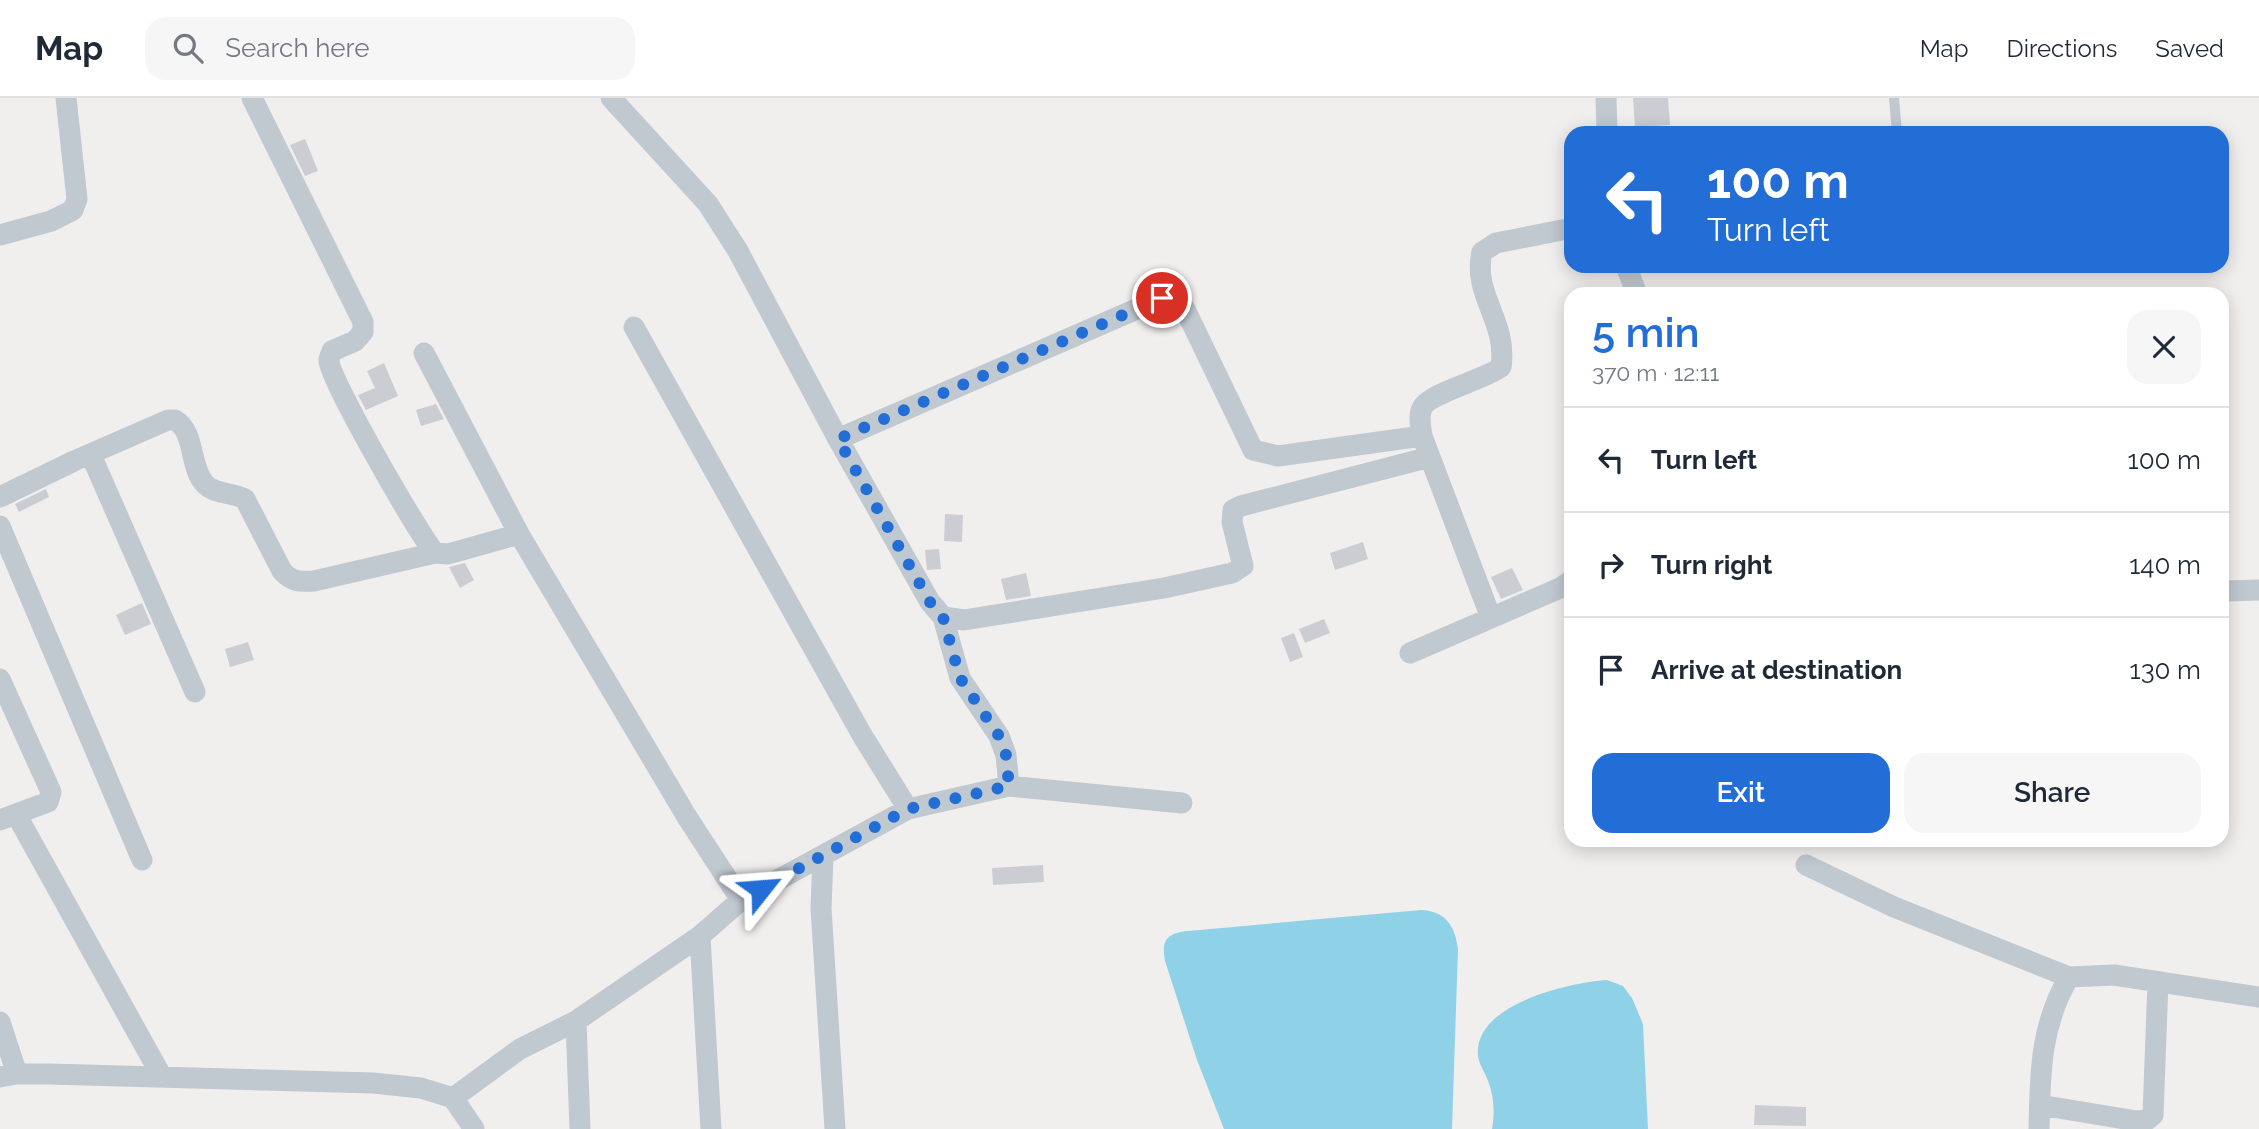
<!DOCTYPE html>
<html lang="en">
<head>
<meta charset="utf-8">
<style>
	body { margin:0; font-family:Raleway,sans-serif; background:#f6f6f7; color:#1f2937; height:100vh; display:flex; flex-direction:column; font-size:26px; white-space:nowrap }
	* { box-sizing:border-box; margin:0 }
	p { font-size:23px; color:#747a83 }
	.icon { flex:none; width:38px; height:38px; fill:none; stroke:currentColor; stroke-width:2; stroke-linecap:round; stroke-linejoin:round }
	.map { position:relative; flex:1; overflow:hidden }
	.side { position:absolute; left:1564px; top:189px; width:665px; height:560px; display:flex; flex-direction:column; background:#fff; border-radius:21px; box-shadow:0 4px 18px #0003 }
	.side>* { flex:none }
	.top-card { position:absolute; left:1564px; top:28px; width:665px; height:147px; border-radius:21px; box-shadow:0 4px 18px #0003; background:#236dd6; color:#fff; overflow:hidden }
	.pin { position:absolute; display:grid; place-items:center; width:60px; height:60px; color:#fff; margin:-30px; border:4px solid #fff; border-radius:50%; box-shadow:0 2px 7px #0007 }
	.me { position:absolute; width:77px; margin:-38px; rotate:62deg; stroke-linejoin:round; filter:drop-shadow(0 0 5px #0008) }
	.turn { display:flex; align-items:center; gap:24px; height:147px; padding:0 28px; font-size:32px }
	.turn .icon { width:91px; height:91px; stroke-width:2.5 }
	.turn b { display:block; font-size:49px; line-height:60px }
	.round { display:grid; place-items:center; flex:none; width:74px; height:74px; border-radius:21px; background:#f6f6f7 }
	.headline { display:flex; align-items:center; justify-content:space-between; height:119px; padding:0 28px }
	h1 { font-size:42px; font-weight:600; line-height:52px; color:#236dd6 }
	.primary-button { display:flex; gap:14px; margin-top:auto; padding:14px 28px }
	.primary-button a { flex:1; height:80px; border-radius:21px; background:#236dd6; color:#fff; font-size:28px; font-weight:600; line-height:80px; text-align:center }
	.primary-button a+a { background:#f6f6f7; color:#1f2937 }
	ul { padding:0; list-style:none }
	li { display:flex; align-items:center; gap:21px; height:105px; padding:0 28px; border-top:2px solid #e0e1e3 }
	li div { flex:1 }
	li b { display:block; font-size:26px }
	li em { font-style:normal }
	header { display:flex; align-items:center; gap:42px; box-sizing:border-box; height:98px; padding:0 35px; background:#fff; border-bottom:2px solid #e0e1e3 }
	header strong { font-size:33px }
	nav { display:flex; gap:38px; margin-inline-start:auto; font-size:24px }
	.search { width:490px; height:63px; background:#f6f6f7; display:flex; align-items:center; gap:18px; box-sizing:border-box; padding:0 24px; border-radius:21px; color:#747a83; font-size:26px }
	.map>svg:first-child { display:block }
	.water { fill:#8fd2e7 }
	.building { fill:#cccdd3 }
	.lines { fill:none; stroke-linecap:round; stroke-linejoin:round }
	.lane { stroke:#c0c8d0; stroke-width:10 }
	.street { stroke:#c0c8d0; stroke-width:21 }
	.route { stroke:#236dd6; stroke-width:12; stroke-dasharray:0 21.6 }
</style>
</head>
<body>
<header>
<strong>Map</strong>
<div class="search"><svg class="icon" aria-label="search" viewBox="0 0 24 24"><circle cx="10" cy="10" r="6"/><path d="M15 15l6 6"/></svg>Search here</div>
<nav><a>Map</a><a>Directions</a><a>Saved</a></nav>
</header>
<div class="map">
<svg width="2259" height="1031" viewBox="0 0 2259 1031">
	<rect width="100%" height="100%" fill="#f1eeee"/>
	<!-- water -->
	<path class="water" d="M1421 812C1445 813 1455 827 1458 851L1452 1031H1224L1197 962 1165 863C1161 842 1167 835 1188 833Z
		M1607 882 1623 888 1632 900 1643 926 1648 1031H1492C1495 1015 1494 998 1488 983 1485 974 1479 967 1478 958 1473 906 1568 885 1607 882Z"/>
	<!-- building -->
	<path class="building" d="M1633 0H1668L1670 27 1635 29Z
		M305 41 318 73 305 78 290 47Z
		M384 265 398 298 366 312 358 297 375 290 367 273Z
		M436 306 444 321 421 328 416 312Z
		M46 391 49 399 19 414 15 406Z
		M945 416 963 417 962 444 944 443Z
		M1363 444 1368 461 1335 472 1330 455Z
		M939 451 941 471 927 472 925 452Z
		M465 465 474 482 460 490 449 469Z
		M1512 470 1523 492 1501 501 1491 479Z
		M1026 475 1031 498 1006 502 1001 481Z
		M142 505 151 526 125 537 116 517Z
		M1324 521 1330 535 1305 545 1299 531Z
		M1294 535 1303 559 1290 564 1281 540Z
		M248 544 254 562 230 569 225 551Z
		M1043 767 1044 784 993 787 992 770Z
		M1755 1007 1806 1009V1028L1754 1027Z"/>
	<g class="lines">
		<!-- lane -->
		<path class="lane" d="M1894 0 1897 35"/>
		<!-- street -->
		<path class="street" d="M252 0 363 224V234L355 243 332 253C331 256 329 260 329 263 330 282 419 437 435 455L448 456 519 436
			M611 0 708 106 738 153 838 341 930 504 943 519 964 522 1164 490 1232 475 1243 468 1232 424 1233 412 1241 408 1430 359
			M1606 0 1607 35
			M0 137 51 123 73 112 77 101 66 0
			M1626 168 1637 196
			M634 229 862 637 908 711
			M424 255 519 436 687 719 741 802
			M838 341 1162 200 1177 201 1185 211 1253 352 1278 358 1422 338
			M91 357 195 594
			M0 399 74 363 168 322H175C196 334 189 370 205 386 215 397 233 394 245 401L282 473C292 484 300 484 314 483L435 455
			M0 428 142 762
			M2222 491 2228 493 2259 492
			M943 519 960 580 999 638 1006 657 1009 688
			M1491 520 1422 338C1421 330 1418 319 1422 310 1429 295 1484 282 1501 269 1508 223 1472 197 1482 154L1496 145 1572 130
			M1410 555 1560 490 1572 482
			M0 581 51 694 48 704 0 722
			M16 716 162 979
			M823 759 821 810 835 1031
			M1806 767 1894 809 2069 879
			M700 838 711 1031
			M576 923 580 1031
			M0 924 17 976
			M0 979 17 976H49L373 985 421 990 453 1000 474 1031
			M453 1000 520 951 576 923 700 838 741 802 908 711 1009 688 1182 705
			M2040 1007 2137 1023 2147 1022 2153 1017 2158 884
			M2039 1031C2040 977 2040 928 2069 879L2114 877 2259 899"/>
	</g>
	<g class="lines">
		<!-- route -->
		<path class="route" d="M761 791 908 711 1009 688 1006 657 999 638 960 580 943 519 930 504 838 341 1162 200"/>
	</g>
</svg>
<div class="pin" style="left:1162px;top:200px;background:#d93025"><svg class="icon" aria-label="arrive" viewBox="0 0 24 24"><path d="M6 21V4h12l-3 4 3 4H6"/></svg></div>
<svg class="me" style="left:761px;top:791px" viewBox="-20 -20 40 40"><path d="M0-17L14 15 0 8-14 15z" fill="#236dd6" stroke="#fff" stroke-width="4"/></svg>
<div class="top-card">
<div class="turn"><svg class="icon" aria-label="left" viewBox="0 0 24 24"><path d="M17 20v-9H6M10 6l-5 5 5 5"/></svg><div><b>100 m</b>Turn left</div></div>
</div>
<section class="side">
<div class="headline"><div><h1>5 min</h1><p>370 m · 12:11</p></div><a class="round"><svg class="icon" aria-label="close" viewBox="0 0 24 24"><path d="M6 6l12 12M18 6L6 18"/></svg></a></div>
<ul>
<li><svg class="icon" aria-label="left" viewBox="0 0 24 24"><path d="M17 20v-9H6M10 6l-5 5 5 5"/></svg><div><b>Turn left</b></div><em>100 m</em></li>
<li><svg class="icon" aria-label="right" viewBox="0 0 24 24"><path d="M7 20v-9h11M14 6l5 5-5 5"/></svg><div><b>Turn right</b></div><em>140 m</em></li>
<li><svg class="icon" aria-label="arrive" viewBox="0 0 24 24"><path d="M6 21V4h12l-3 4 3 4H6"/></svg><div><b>Arrive at destination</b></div><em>130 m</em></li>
</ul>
<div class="primary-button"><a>Exit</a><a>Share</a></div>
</section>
</div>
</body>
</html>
